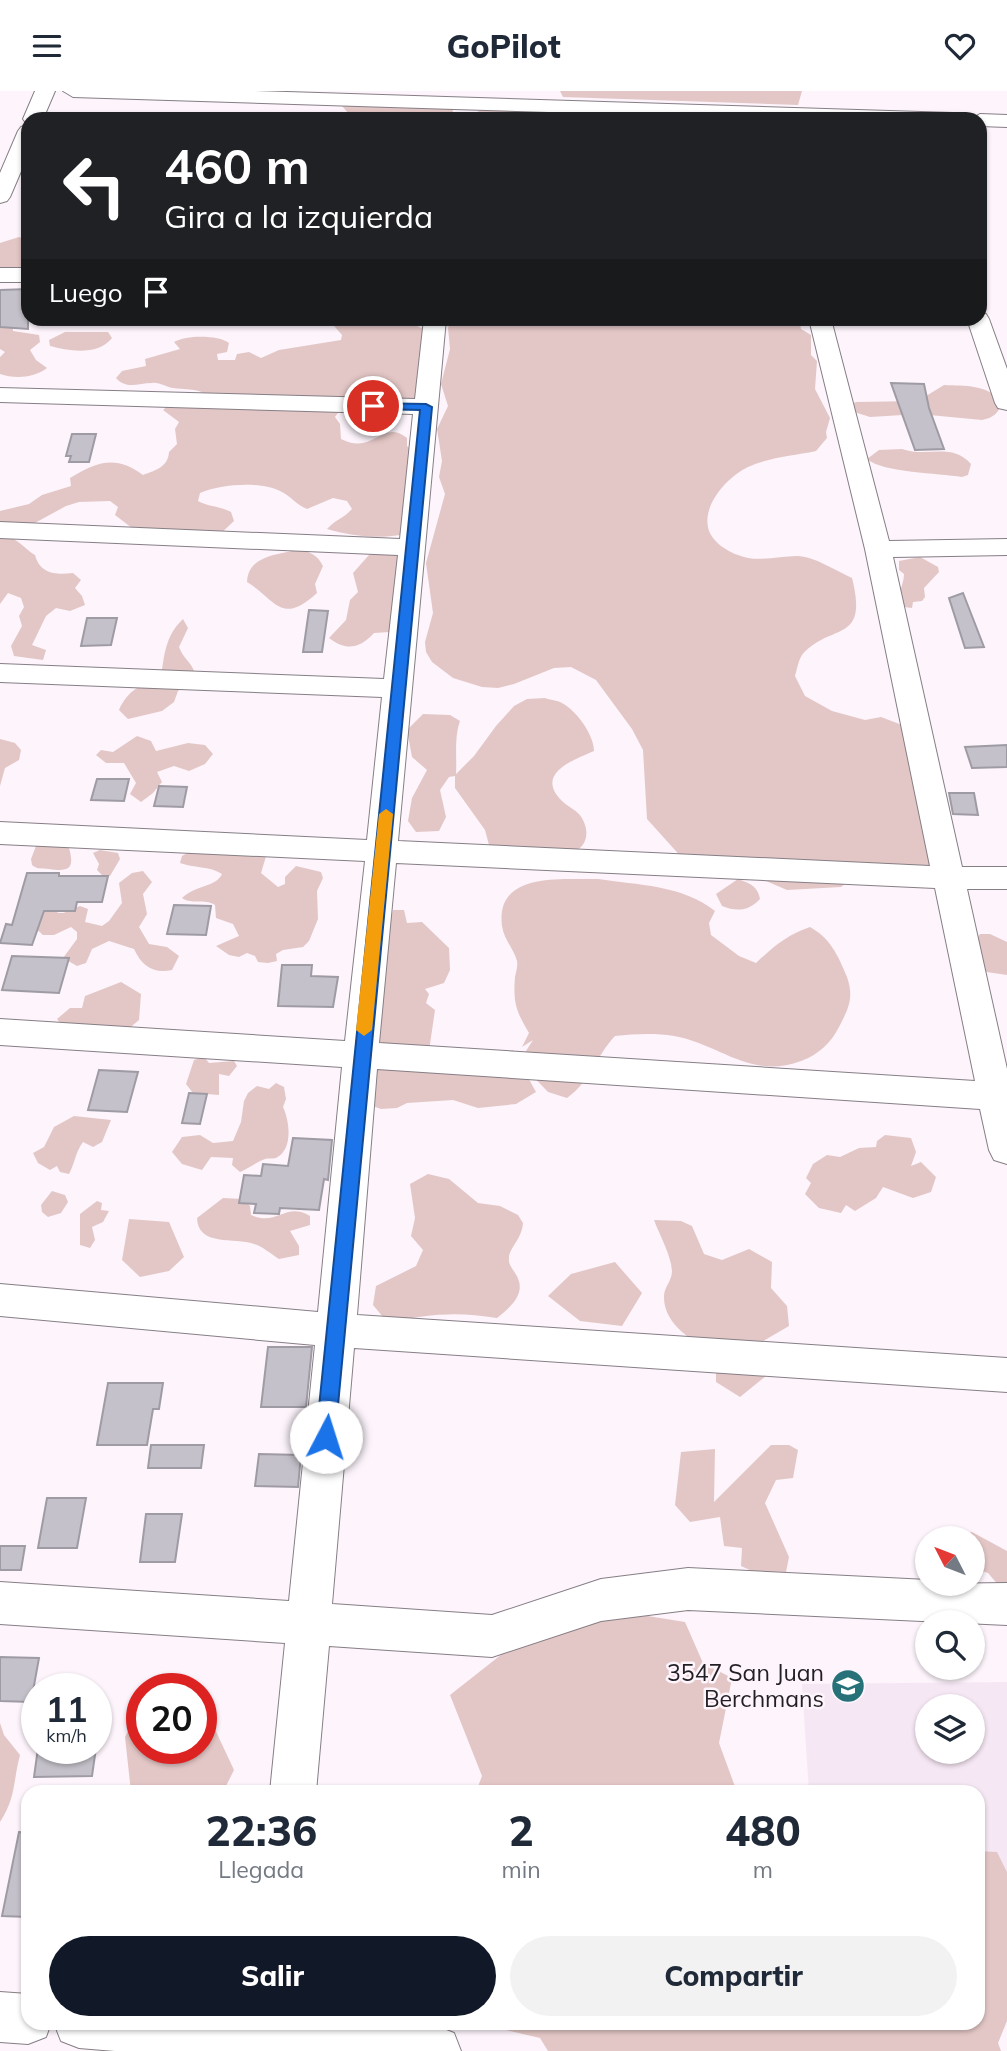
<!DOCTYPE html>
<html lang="es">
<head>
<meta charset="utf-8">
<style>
	body { margin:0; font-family:Mulish,sans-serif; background:#f2f2f3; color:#1f2937; height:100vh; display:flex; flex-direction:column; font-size:26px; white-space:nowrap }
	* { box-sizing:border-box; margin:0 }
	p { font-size:23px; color:#747a83 }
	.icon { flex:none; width:38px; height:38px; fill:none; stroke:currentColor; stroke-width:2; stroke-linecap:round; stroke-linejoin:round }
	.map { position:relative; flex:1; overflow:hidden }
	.details { position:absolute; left:21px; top:1694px; width:964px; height:245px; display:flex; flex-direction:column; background:#fff; border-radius:21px; box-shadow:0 2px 5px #0004 }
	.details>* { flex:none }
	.guide { position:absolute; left:21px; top:21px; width:966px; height:214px; border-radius:21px; box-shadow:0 2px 5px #0004; background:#202124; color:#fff; overflow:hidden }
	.needle { width:46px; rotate:312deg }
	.buttons { position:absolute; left:915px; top:1435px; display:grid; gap:14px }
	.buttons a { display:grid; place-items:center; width:70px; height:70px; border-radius:50%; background:#fff; box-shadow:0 2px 5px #0004; font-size:35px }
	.speed { position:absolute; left:21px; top:1582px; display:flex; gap:14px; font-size:35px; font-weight:700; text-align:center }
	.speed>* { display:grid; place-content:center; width:91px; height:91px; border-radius:50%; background:#fff; box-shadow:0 2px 5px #0004; line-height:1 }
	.speed small { font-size:18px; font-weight:400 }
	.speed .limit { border:10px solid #d22; background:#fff; color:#111 }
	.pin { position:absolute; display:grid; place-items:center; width:60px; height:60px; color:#fff; margin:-30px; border:4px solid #fff; border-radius:50%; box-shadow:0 2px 7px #0007 }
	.me { position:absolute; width:77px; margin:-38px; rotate:5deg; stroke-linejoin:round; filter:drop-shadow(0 0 5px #0008) }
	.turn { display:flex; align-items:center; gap:24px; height:147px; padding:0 28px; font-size:32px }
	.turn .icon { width:91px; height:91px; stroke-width:2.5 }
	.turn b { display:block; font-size:49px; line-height:60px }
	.then { display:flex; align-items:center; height:66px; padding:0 28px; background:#0003; gap:14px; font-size:26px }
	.eta { display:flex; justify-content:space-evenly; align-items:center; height:119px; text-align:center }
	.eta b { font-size:42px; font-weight:800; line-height:49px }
	.action { display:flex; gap:14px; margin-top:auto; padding:14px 28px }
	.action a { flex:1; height:80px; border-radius:42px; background:#111827; color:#fff; font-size:28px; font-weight:800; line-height:80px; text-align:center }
	.action a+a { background:#f2f2f3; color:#1f2937 }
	header { display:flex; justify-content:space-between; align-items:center; height:91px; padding:0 28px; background:#fff; font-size:32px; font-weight:800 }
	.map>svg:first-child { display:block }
	.built { fill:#f6e7f4; fill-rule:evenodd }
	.green { fill:#e3c7c6 }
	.building { fill:#c5c1ca; stroke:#9f9ba4; stroke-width:2 }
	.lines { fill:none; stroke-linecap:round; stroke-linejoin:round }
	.minor-casing { stroke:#867e85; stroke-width:2 }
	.minor { fill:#fff; fill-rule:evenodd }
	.route { fill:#1a73e8; stroke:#114b97; stroke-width:2 }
	.slow { fill:#f59e0b }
	.labels { text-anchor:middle; stroke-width:5; stroke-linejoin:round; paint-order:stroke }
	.near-poi-label { font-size:23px; fill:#221f22; stroke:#fdf4fc; text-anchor:end }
</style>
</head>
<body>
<header><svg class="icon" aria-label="menu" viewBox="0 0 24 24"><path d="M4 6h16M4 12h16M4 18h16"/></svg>GoPilot<svg class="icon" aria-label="heart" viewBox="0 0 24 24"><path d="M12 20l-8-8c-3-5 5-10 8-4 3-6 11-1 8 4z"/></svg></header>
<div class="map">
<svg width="1007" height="1960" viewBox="0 0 1007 1960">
	<rect width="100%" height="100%" fill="#fdf4fc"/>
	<!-- built -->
	<path class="built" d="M1007 1591V1882H978V1701H809L802 1593ZM928 1615H973V1661H928Z"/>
	<!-- green -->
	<path class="green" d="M560 0H802L798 14 563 6Z
		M347 10 441 15 453 19 451 28H340L349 23 342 15Z
		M492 18 751 28H464L481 19Z
		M19 146 28 149V185L0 188V152Z
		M0 205 23 231 13 237V240L39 244 40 251 30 259 36 269 47 277C34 287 15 288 0 283V266L5 261 0 258Z
		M328 228H403L425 239 421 253 428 259 418 308 340 319 335 326 340 333 341 348C374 365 382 327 407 347V355L421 368 400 444C376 448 351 445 327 438 335 429 344 427 352 418L347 410 333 407 307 418C295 413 291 405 280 400 261 390 220 393 200 402L198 410C209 416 220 415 231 421L234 430 218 445 132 437 115 424 118 416 110 410 79 411 66 415 33 433 16 434 0 430V420L29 413 42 404 71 395 70 387C97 370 117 364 143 384 156 379 168 376 169 361L177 353 175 338 179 331 163 319 171 312C190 314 197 321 217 313 198 295 196 300 173 297 165 296 160 291 152 292 138 292 127 299 116 287L122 280 146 275 145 268 180 258 174 251C187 244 218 244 229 252L227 261 217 263 218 269H235L237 263 249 261 261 267 279 259 341 249 342 244Z
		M451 228H799L801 238 811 244V264L817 270 815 298 830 327 826 341 827 347 816 360C793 365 770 366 748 376 729 385 703 412 708 436 710 449 726 460 738 464 756 472 778 465 797 465 814 465 836 480 852 487 869 554 830 531 802 564 798 570 797 579 795 585L805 605 832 620 865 629 881 626 902 634 915 679 932 785H855L841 796 787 799 759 787 693 779 647 728 643 659 632 638 596 589 571 576 554 577 514 593 498 597 482 596 453 587 432 571 426 561 425 551 433 522 426 472 445 403 439 386 442 370 437 338 448 315 441 293 450 258 448 237Z
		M65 241H108L112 247C98 265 69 260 50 255L49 249Z
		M944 294C965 295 987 293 1002 311 999 322 993 327 982 329L919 323 870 326 851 320 852 313 856 311 918 310Z
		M902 358C928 367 951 351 971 373L968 384 962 386C938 382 884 382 867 368L879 359Z
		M0 445C17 445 22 456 35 464 40 483 56 484 73 482L81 489 75 497 82 505 85 514 70 520 56 517 46 525 32 554 46 559 43 569 14 565 11 555 22 535 19 525 24 516 21 507 8 502 0 513Z
		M296 459C309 460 317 463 323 475L315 493 317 502C281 535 276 509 247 491 248 465 276 464 296 459Z
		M386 461H402L390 541 374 542C359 558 346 560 329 547L346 529 350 509 358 501 353 482 369 464Z
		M920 466 938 476 939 481 924 497 925 506 922 510 913 511 912 517 904 516C894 505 904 496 904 483L899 479V470Z
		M183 528 188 537 179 556C183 567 191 571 195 582L190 592 178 600 174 611 162 620 128 628 119 619C127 600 142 592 161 587 164 565 165 545 183 528Z
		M545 607C550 609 557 609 562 612 577 620 594 644 594 660 574 669 534 682 562 710 567 715 574 718 579 723 590 736 590 757 570 762 560 765 503 756 489 754L485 739 455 697V685L449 686 440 699 446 726 439 740 416 741 408 730 412 707 427 679 412 666 407 639 423 623 450 624 460 630C454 647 457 666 456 683L474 665 496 635 514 615 527 608Z
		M137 645 151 650 156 660 188 652 205 654 213 663 205 673 189 680 174 675 157 681 162 691 153 702 141 711 130 703 136 692 124 672H106L96 664 101 659 113 661Z
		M0 648 15 652 21 659 19 669 5 677 0 695Z
		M53 753 69 757C75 778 69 781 49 778 41 777 38 779 32 774L31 768 36 755Z
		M100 759 118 762 120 768 110 785 102 784 97 779 99 773 93 762Z
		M189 761 267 762 261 782 278 796 285 793V786L296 775 321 781 323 787 317 800 318 828 309 850 303 856 283 859 276 863 277 870 268 872 258 871 255 865 247 862 239 866 229 864 216 855 239 845 233 833 216 827 215 814C204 807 192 814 182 807 196 794 216 796 222 783 210 775 193 777 180 772L182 765Z
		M143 780 152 791 143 803 147 823 139 836 149 853 167 856 179 865 172 879C153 883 142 875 134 858L109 850 92 858 86 872 77 875 63 867 77 848V841L71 836 54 844H43L33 835 45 814C63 827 62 822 80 815L88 818 85 831 102 835 109 830 122 812 119 792 132 782Z
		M598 788C637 794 683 794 715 820L709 832 711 844 739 865 756 872C774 855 787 844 810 836 830 847 838 864 847 886 854 906 849 917 839 936 831 952 818 964 801 970 750 989 720 953 674 945 655 942 634 943 615 945 596 965 592 989 567 1007L548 1001 525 977 526 960 533 949 522 956 529 942C516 920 513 912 515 886 516 881 518 875 517 870 514 858 504 849 502 835 495 780 563 789 598 788Z
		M738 788C749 792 758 795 760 808 749 820 737 821 722 815L716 803Z
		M393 819H404L407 832 422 831 449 857 450 879 444 892 425 898 429 903 426 912 435 919 429 960 490 965 513 959 536 1001 516 1013 478 1017 453 1009 407 1012 397 1017 381 1018 370 1014 376 888Z
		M980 843H990L1007 851V884L980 880 972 854Z
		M121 891 141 903 139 929 120 945 64 937 57 928 70 917H82L85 905Z
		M204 966 209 972 234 970 237 975 229 985 219 983V1004L193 1002 186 993 194 969Z
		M276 992 284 996 286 1008 283 1016C290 1031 293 1059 276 1067 272 1068 268 1067 265 1068 258 1070 248 1078 240 1081L232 1074 233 1067 211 1066 202 1079 182 1073 172 1061 182 1046 200 1044 213 1052 233 1050 241 1031 244 1010 248 1002 257 995 269 998Z
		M74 1025 111 1029 102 1051 93 1056 83 1051C75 1062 75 1072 69 1083L60 1081 57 1075 50 1079 38 1072 33 1062 44 1056 54 1036Z
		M885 1044 911 1047 916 1061 911 1075 921 1071 936 1086 931 1101 913 1107 883 1096 876 1107 855 1120 846 1114 841 1122 819 1117 805 1103 811 1092 806 1087 813 1073 827 1064 840 1066 859 1057 876 1056 877 1050Z
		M428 1083 449 1088 478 1112 500 1115 518 1124 523 1132C522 1148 509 1157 509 1167 508 1173 512 1177 515 1182 528 1201 512 1215 497 1227 457 1220 427 1223 388 1232L373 1214 376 1195 416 1175 423 1159 411 1145 415 1127 410 1093Z
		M52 1100 65 1104 68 1111 61 1122 48 1126 42 1121 41 1114Z
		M223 1107 243 1108 250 1115 251 1124C277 1136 286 1110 310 1125V1134L290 1140 299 1155V1164L279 1168C271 1163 262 1155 254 1153 234 1146 198 1156 197 1127Z
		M97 1110 102 1112 101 1119 109 1120 103 1131 92 1136 95 1149 90 1157 80 1154V1123Z
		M129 1128 169 1131 184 1166 169 1180 140 1186 122 1169Z
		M654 1129 681 1130 692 1135 704 1163 722 1169 749 1158 772 1171 771 1197 787 1215 789 1235 746 1260 751 1261 766 1285 740 1306 716 1291V1263C694 1251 663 1234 664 1205 664 1196 672 1190 672 1180 671 1164 660 1145 654 1129Z
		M615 1171 642 1202 622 1235 580 1230 548 1205 571 1183Z
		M771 1354H789L798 1359 793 1387 776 1389 765 1412 789 1466 786 1481 752 1480 741 1475 742 1457 724 1455 720 1426 690 1431 675 1414 681 1361 715 1358 714 1411Z
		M972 1441 1007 1460V1504L988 1482 973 1477V1447H942Z
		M567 1512 685 1531 703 1572 732 1587 719 1652 737 1701H476L482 1685 450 1604Z
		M201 1606H207L212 1632 234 1679 223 1701H131L125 1646 138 1621 142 1620V1657H201Z
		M0 1632 4 1644 20 1664C13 1690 16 1707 0 1731Z
		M978 1760 997 1761 1007 1781V1930L998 1952 1001 1960H548L540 1947 480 1933 978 1932Z"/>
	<!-- building -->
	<path class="building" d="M28 198V238L0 236V199Z
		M891 292 924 293 929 317 944 358 915 359Z
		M72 343H96L89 371H69L71 365H66Z
		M963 502 984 556 965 557 949 507Z
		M309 519 328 520 322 561H303Z
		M87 527H117L111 554 81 555Z
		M1007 654V676L972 677 965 656Z
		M97 688H129L124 710 91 709Z
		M159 695 187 696 183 716 154 715Z
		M949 702H974L978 724 953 723Z
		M27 782H59V785H108L102 811H77L75 820H44L32 854 0 852 6 833 12 834Z
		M174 814 211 815 206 844 167 843Z
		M12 865 69 867 59 902 2 899Z
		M282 874H312L311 885 338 886 333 916 278 915Z
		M99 979 138 981 127 1021 88 1019Z
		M189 1002 207 1003 200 1033 182 1032Z
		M293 1047 332 1049 328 1089 324 1088 319 1119 280 1117 279 1123 254 1122 256 1113 239 1112 244 1084 261 1085 263 1073 288 1075Z
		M268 1256H312L306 1316H261Z
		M108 1292H163L159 1318H153L147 1354H97Z
		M151 1354H204L201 1377H148Z
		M259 1363 301 1364 298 1396 255 1395Z
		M47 1407H86L77 1457H38Z
		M146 1423H182L175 1471H140Z
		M0 1455H25L21 1479H0Z
		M0 1566 39 1567 31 1611 0 1610Z
		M38 1657H96L92 1685 34 1686Z
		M19 1741 28 1742V1826L2 1825Z"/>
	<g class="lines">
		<!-- minor casing -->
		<g class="minor-casing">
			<path id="minor" d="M35 0H55L43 28H28L26 32 23 28Z
				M63 0H255L953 22 963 28H768L73 6Z
				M980 23 1007 24V36L980 35V28H971Z
				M28 34V64L10 106 7 110 0 112V82L18 40 21 36Z
				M0 177H28V191H0Z
				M980 222 986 223 989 228 1007 278V319L998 317 995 312 967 228H980Z
				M424 228H446L398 750 930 775 865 458 809 228H831L889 450 1007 448V464L893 466 962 776H1007V798H967L1007 978V1073L994 1069 989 1059 980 1018 377 978 357 1224 1007 1267V1301L354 1257 332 1513 492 1524 601 1488 688 1477 928 1489V1493L1007 1492V1534L688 1519 601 1530 492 1566 329 1555 316 1701H270L285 1552 0 1533V1491L289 1510 315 1254 0 1225V1193L318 1221 342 976 0 954V928L345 950 365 770 0 753V731L367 749 382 606 0 591V573L384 588 398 464 0 447V431L400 448 413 323 0 311V297L415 308ZM396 772 935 797 975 990 379 952Z
				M0 1901 28 1903V1932H51L46 1946 28 1953 0 1951Z
				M54 1932H402L436 1935 454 1942 461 1960H115L79 1957 61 1950Z"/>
		</g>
		<!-- minor -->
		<use href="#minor" class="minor"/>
	</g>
	<!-- route -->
	<path class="route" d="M369 312 426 313 432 316 335 1346 332 1352 326 1354 319 1352 316 1346 420 319 373 318 369 317Z"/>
	<!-- slow -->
	<path class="slow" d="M386 718 393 723 372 939 364 945 356 939 379 723Z"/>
	<!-- icons -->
	<defs>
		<g id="school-disc" transform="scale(1.75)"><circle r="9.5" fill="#277179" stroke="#fdf4fc"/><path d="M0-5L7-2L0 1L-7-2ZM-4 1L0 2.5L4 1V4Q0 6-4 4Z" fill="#fff"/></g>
	</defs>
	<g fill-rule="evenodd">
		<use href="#school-disc" x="848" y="1595"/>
	</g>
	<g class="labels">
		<!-- near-poi labels -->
		<g class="near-poi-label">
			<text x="824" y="1590">3547 San Juan<tspan x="824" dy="26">Berchmans</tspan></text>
		</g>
	</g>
</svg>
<div class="buttons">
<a><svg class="needle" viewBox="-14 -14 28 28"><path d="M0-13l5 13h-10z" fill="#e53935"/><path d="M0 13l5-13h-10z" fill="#747a83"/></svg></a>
<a><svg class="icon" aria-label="search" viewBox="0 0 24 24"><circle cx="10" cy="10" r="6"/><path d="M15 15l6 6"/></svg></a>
<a><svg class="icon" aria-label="layers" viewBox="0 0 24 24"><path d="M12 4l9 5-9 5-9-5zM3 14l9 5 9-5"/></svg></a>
</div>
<div class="speed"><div>11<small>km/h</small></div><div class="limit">20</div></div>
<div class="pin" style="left:373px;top:315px;background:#d93025"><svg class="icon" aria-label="arrive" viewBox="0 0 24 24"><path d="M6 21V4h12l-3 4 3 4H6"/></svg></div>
<svg class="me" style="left:326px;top:1346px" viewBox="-20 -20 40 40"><circle r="19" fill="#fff"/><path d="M0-13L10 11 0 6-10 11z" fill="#1a73e8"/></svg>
<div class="guide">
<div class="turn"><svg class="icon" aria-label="left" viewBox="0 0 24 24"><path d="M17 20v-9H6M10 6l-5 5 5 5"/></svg><div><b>460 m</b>Gira a la izquierda</div></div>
<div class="then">Luego<svg class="icon" aria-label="arrive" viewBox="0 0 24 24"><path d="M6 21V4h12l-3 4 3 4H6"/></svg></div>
</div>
<section class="details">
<div class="eta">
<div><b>22:36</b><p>Llegada</p></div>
<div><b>2</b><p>min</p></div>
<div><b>480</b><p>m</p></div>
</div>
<div class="action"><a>Salir</a><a>Compartir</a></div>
</section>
</div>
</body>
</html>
